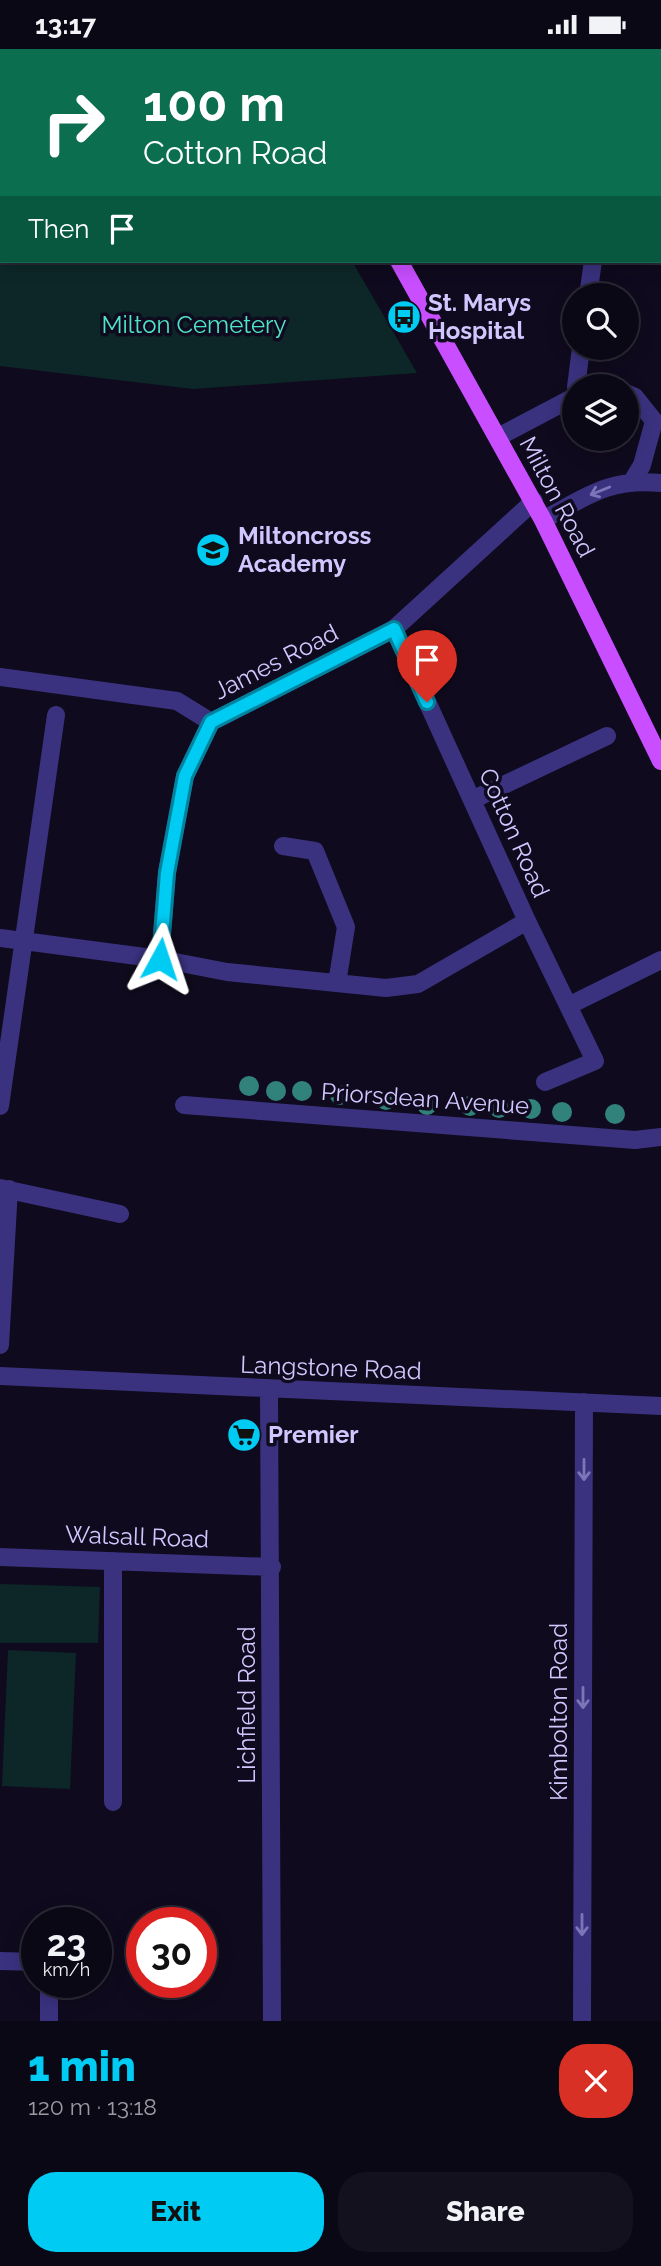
<!DOCTYPE html>
<html lang="en">
<head>
<meta charset="utf-8">
<style>
	body { margin:0; font-family:Raleway,sans-serif; background:#14111f; color:#f1f3f6; height:100vh; display:flex; flex-direction:column; font-size:26px; white-space:nowrap }
	* { box-sizing:border-box; margin:0 }
	p { font-size:23px; color:#9a9aa1 }
	.icon { flex:none; width:38px; height:38px; fill:none; stroke:currentColor; stroke-width:2; stroke-linecap:round; stroke-linejoin:round }
	.map { position:relative; height:1972px; overflow:hidden }
	.side { display:flex; flex-direction:column; background:#0b0816; flex:1 }
	.side>* { flex:none }
	.hud { position:absolute; left:0px; top:0px; width:662px; height:214px; box-shadow:0 4px 18px #0003,0 0 0 2px #2b2935; background:#0b6e4f; color:#fff; overflow:hidden }
	.buttons { position:absolute; left:562px; top:234px; display:grid; gap:14px }
	.buttons a { display:grid; place-items:center; width:77px; height:77px; border-radius:50%; background:#0b0816; box-shadow:0 4px 18px #0003,0 0 0 2px #2b2935; font-size:35px }
	.speed { position:absolute; left:21px; top:1858px; display:flex; gap:14px; font-size:35px; font-weight:700; text-align:center }
	.speed>* { display:grid; place-content:center; width:91px; height:91px; border-radius:50%; background:#0b0816; box-shadow:0 4px 18px #0003,0 0 0 2px #2b2935; line-height:1 }
	.speed small { font-size:18px; font-weight:400 }
	.speed .limit { border:10px solid #d22; background:#fff; color:#111 }
	.pin { position:absolute; display:grid; place-items:center; width:60px; height:60px; color:#fff; margin:-72px -30px; border-radius:50% 50% 50% 0; rotate:-45deg; box-shadow:0 0 7px #0007 }
	.pin .icon { rotate:45deg }
	.me { position:absolute; width:77px; margin:-38px; rotate:5deg; stroke-linejoin:round; filter:drop-shadow(0 0 5px #0008) }
	.turn { display:flex; align-items:center; gap:24px; height:147px; padding:0 28px; font-size:32px }
	.turn .icon { width:91px; height:91px; stroke-width:2.5 }
	.turn b { display:block; font-size:49px; line-height:60px }
	.then { display:flex; align-items:center; height:66px; padding:0 28px; background:#0003; gap:14px; font-size:26px }
	.round { display:grid; place-items:center; flex:none; width:74px; height:74px; border-radius:28px; background:#14111f }
	.headline { display:flex; align-items:center; justify-content:space-between; height:119px; padding:0 28px }
	h1 { font-size:42px; font-weight:800; line-height:52px; color:#00cbf2 }
	.primary-button { display:flex; gap:14px; margin-top:auto; padding:14px 28px }
	.primary-button a { flex:1; height:80px; border-radius:28px; background:#00cbf2; color:#111; font-size:28px; font-weight:800; line-height:80px; text-align:center }
	.primary-button a+a { background:#14111f; color:#f1f3f6 }
	.status { display:flex; justify-content:space-between; align-items:center; height:49px; padding:0 35px; background:#0b0816; direction:ltr }
	.status svg { height:19px; fill:currentColor }
	.map>svg:first-child { display:block }
	.green { fill:#0d2728 }
	.lines { fill:none; stroke-linecap:round; stroke-linejoin:round }
	.minor { stroke:#3a327f; stroke-width:18 }
	.major { stroke:#c84eff; stroke-width:18 }
	.tree { fill:#31827b }
	.oneway { stroke:#7e75b9 }
	.route-casing { stroke:#00849d; stroke-width:18 }
	.route { stroke:#00cbf2; stroke-width:12 }
	.labels { text-anchor:middle; stroke-width:7; stroke-linejoin:round; paint-order:stroke }
	.poi-label { font-size:24px; font-weight:bold; fill:#d1c7ff; stroke:#0f0a1d; text-anchor:start }
	.park-label { font-size:24px; fill:#4de5c8; stroke:#0f0a1d }
	.street-label { font-size:24px; fill:#d1c7ff; stroke:#0f0a1d }
</style>
</head>
<body>
<div class="status"><b>13:17</b><svg viewBox="0 0 49 12"><path d="M0 12V9h3v3zM5 12V6h3v6zM10 12V3h3v9zM15 12V0h3v12zM26 1h20v11H26zM47 4h2v5h-2z"/></svg></div>
<div class="map">
<svg width="661" height="1972" viewBox="0 0 661 1972">
	<rect width="100%" height="100%" fill="#0f0a1d"/>
	<!-- green -->
	<path class="green" d="M0 0 230 2H2V212H352L417 324 193 340 0 317Z
		M0 1535 100 1538 98 1594H0Z
		M8 1601 76 1604 70 1740 2 1737Z"/>
	<g class="lines">
		<!-- minor -->
		<path class="minor" d="M582 0 584 2
			M660 66H661
			M660 97H661
			M660 120H661
			M588 247 593 212
			M576 338 581 299
			M606 338H612
			M626 344 635 348 654 372 642 416 633 431
			M498 388 574 348
			M534 452 394 580 527 872 595 1012 545 1033
			M543 471C587 447 609 429 661 434
			M0 628 177 652 211 673
			M472 751 607 687
			M283 797 315 802 346 878 337 934
			M0 889 160 910 227 923 386 939 418 935 527 872
			M160 910 167 823 185 727 211 673 394 580
			M570 956 661 911
			M184 1056 635 1091 661 1088
			M0 1057 56 666
			M0 1139 120 1165
			M0 1296 9 1140
			M0 1327 661 1357
			M269 1341 272 1972
			M0 1508 272 1518
			M113 1512V1753
			M0 1912 37 1913
			M49 1934V1972
			M582 1972 584 1353"/>
		<!-- major -->
		<path class="major" d="M279 0 280 2
			M399 212 543 471 661 712"/>
	</g>
	<!-- trees -->
	<g class="tree">
		<circle cx="249" cy="1037" r="10"/>
		<circle cx="276" cy="1042" r="10"/>
		<circle cx="302" cy="1042" r="10"/>
		<circle cx="340" cy="1046" r="10"/>
		<circle cx="386" cy="1051" r="10"/>
		<circle cx="427" cy="1056" r="10"/>
		<circle cx="470" cy="1057" r="10"/>
		<circle cx="499" cy="1059" r="10"/>
		<circle cx="531" cy="1060" r="10"/>
		<circle cx="562" cy="1063" r="10"/>
		<circle cx="615" cy="1065" r="10"/>
	</g>
	<!-- one-way arrows -->
	<defs><path id="oneway-shaft" d="M-6 0H5M1.5-3L5.5 0L1.5 3" fill="none" stroke-width="1.6" stroke-linecap="round" stroke-linejoin="round" transform="scale(1.75)"/></defs>
	<g class="oneway">
		<use href="#oneway-shaft" transform="translate(600 442) rotate(158)"/>
		<use href="#oneway-shaft" transform="translate(584 1421) rotate(90)"/>
		<use href="#oneway-shaft" transform="translate(583 1649) rotate(90)"/>
		<use href="#oneway-shaft" transform="translate(582 1876) rotate(90)"/>
	</g>
	<g class="lines">
		<!-- route casing -->
		<g class="route-casing">
			<path id="route" d="M160 910 167 824 185 727 211 673 394 580 427 653"/>
		</g>
		<!-- route -->
		<use href="#route" class="route"/>
	</g>
	<!-- icons -->
	<defs>
		<g id="bus-disc" transform="scale(1.75)"><circle r="9.5" fill="#00cbf2" stroke="#0f0a1d"/><path d="M-5-6H5V4H4V6H2V4H-2V6H-4V4H-5ZM-3.5-4V0h7V-4ZM-3.5 1.2v1.5H-2V1.2ZM2 1.2v1.5H3.5V1.2Z" fill="#111"/></g>
		<g id="school-disc" transform="scale(1.75)"><circle r="9.5" fill="#00cbf2" stroke="#0f0a1d"/><path d="M0-5L7-2L0 1L-7-2ZM-4 1L0 2.5L4 1V4Q0 6-4 4Z" fill="#111"/></g>
		<g id="supermarket-disc" transform="scale(1.75)"><circle r="9.5" fill="#00cbf2" stroke="#0f0a1d"/><path d="M-6-5.5h2.5l.6 2H6L4.5 2H-2.5L-4.4-4H-6ZM-1.5 3.2a1.3 1.3 0 1 0 .1 0ZM3 3.2a1.3 1.3 0 1 0 .1 0Z" fill="#111"/></g>
	</defs>
	<g fill-rule="evenodd">
		<use href="#bus-disc" x="404" y="268"/>
		<use href="#school-disc" x="213" y="501"/>
		<use href="#supermarket-disc" x="244" y="1386"/>
	</g>
	<g class="labels">
		<!-- poi labels -->
		<g class="poi-label">
			<text x="428" y="262">St. Marys<tspan x="428" dy="28">Hospital</tspan></text>
			<text x="238" y="495">Miltoncross<tspan x="238" dy="28">Academy</tspan></text>
			<text x="268" y="1394">Premier</text>
		</g>
		<!-- park labels -->
		<g class="park-label">
			<text x="194" y="284">Milton Cemetery</text>
		</g>
		<!-- street labels -->
		<g class="street-label">
			<text transform="translate(557 448) rotate(62)" y="8">Milton Road</text>
			<text transform="translate(276 613) rotate(-27)" y="8">James Road</text>
			<text transform="translate(514 784) rotate(66)" y="8">Cotton Road</text>
			<text transform="translate(425 1050) rotate(4)" y="8">Priorsdean Avenue</text>
			<text transform="translate(331 1319) rotate(2)" y="8">Langstone Road</text>
			<text transform="translate(137 1488) rotate(2)" y="8">Walsall Road</text>
			<text transform="translate(247 1656) rotate(-90)" y="8">Lichfield Road</text>
			<text transform="translate(559 1663) rotate(-90)" y="8">Kimbolton Road</text>
		</g>
	</g>
</svg>
<div class="buttons">
<a><svg class="icon" aria-label="search" viewBox="0 0 24 24"><circle cx="10" cy="10" r="6"/><path d="M15 15l6 6"/></svg></a>
<a><svg class="icon" aria-label="layers" viewBox="0 0 24 24"><path d="M12 4l9 5-9 5-9-5zM3 14l9 5 9-5"/></svg></a>
</div>
<div class="speed"><div>23<small>km/h</small></div><div class="limit">30</div></div>
<div class="pin" style="left:427px;top:653px;background:#d93025"><svg class="icon" aria-label="arrive" viewBox="0 0 24 24"><path d="M6 21V4h12l-3 4 3 4H6"/></svg></div>
<svg class="me" style="left:160px;top:910px" viewBox="-20 -20 40 40"><path d="M0-17L14 15 0 8-14 15z" fill="#00cbf2" stroke="#fff" stroke-width="4"/></svg>
<div class="hud">
<div class="turn"><svg class="icon" aria-label="right" viewBox="0 0 24 24"><path d="M7 20v-9h11M14 6l5 5-5 5"/></svg><div><b>100 m</b>Cotton Road</div></div>
<div class="then">Then<svg class="icon" aria-label="arrive" viewBox="0 0 24 24"><path d="M6 21V4h12l-3 4 3 4H6"/></svg></div>
</div>
</div>
<section class="side">
<div class="headline"><div><h1>1 min</h1><p>120 m · 13:18</p></div><a class="round" style="background:#d93025;color:#fff"><svg class="icon" aria-label="close" viewBox="0 0 24 24"><path d="M6 6l12 12M18 6L6 18"/></svg></a></div>
<div class="primary-button"><a>Exit</a><a>Share</a></div>
</section>
</body>
</html>
